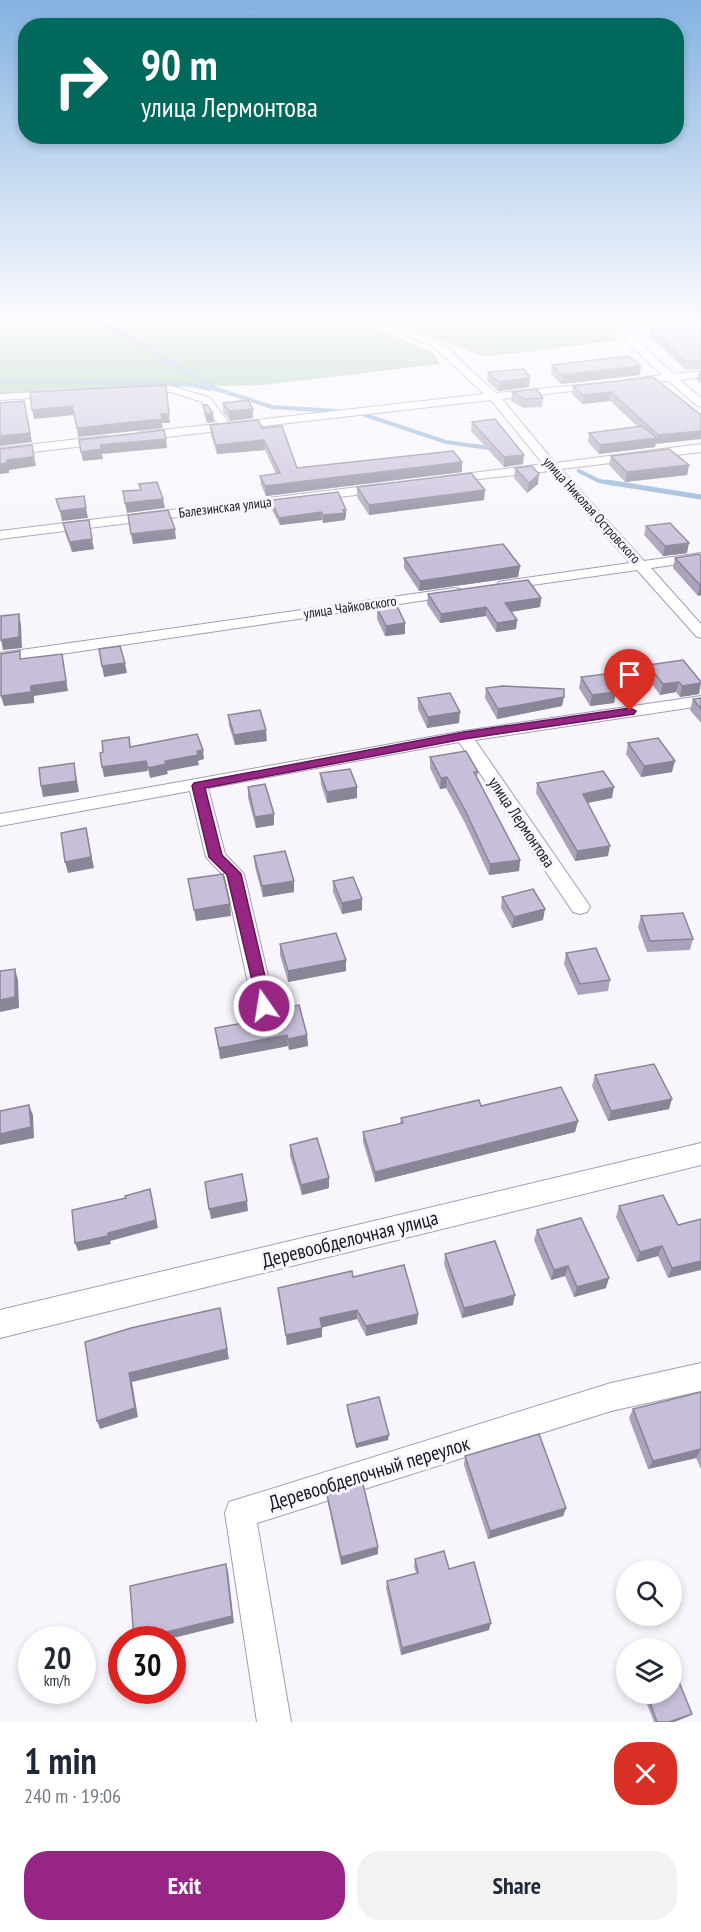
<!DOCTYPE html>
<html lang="en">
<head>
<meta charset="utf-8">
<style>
	body { margin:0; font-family:"PT Sans Narrow",sans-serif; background:#f2f2f3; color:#1f2937; height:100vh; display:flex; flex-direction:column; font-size:22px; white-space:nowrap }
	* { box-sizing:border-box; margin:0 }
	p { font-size:20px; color:#747a83 }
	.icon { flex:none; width:33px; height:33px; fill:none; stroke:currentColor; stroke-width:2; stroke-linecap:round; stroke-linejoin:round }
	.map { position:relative; height:1722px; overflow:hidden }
	.sheet { display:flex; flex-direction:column; background:#fff; flex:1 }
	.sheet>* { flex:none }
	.top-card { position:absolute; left:18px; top:18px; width:666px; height:126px; border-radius:24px; box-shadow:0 3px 9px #0003; background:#00695c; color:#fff; overflow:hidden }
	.buttons { position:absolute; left:616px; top:1560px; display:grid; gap:12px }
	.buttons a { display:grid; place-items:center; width:66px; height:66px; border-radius:50%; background:#fff; box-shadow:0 3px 9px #0003; font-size:30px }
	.speed { position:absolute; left:18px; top:1626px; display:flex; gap:12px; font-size:30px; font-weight:700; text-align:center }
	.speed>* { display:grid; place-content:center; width:78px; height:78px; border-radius:50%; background:#fff; box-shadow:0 3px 9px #0003; line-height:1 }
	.speed small { font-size:15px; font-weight:400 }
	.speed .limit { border:9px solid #d22; background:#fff; color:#111 }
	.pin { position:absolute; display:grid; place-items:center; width:51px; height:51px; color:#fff; margin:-62px -26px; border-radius:50% 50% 50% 0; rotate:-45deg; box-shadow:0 0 6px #0007 }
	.pin .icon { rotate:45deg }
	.me { position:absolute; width:66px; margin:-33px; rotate:347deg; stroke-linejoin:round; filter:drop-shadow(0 0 4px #0008) }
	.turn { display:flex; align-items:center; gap:21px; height:126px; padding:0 24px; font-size:27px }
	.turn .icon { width:78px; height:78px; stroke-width:2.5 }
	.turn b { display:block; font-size:42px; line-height:51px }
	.round { display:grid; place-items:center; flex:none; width:63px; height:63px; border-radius:24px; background:#f2f2f3 }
	.summary { display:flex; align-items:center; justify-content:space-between; height:102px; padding:0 24px }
	h1 { font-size:36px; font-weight:700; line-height:45px }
	.button { display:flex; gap:12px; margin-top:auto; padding:12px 24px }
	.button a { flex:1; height:69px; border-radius:24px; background:#962584; color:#fff; font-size:24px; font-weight:700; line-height:69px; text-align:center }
	.button a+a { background:#f2f2f3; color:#1f2937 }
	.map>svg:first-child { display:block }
	.forest { fill:#9cc6a4 }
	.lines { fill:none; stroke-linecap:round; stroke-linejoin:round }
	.stream-far1 { stroke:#8db0d5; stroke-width:4 }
	.stream { stroke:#8db0d5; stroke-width:5 }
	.street-casing { stroke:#a49cb6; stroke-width:2 }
	.street { fill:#fff; fill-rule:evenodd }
	.wall { fill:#aba3bb }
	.shaded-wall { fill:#8b8598 }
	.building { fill:#c7bed9; stroke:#8b8598; stroke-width:1.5 }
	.route { fill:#962584; stroke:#621856; stroke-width:1.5 }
	.labels { text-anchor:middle; stroke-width:6; stroke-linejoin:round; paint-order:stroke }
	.far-street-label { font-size:14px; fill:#1a1620; stroke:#f8f6fc }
	.street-label { font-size:16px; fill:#1a1620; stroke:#f8f6fc }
	.near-street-label { font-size:20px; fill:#1a1620; stroke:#f8f6fc }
</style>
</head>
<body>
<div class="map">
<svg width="701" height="1722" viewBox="0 0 701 1722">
	<rect width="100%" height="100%" fill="#f8f6fc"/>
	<!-- forest -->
	<path class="forest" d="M0 322H359L432 352 440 364 263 385 44 390 0 394Z
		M398 322H600L619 340 484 357Z"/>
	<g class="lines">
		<!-- stream-far1 -->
		<path class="stream-far1" d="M94 322 132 339 213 388 272 407 336 411
			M0 381 186 384 210 389
			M365 415 446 442 496 449
			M579 471 599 481 616 484"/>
		<!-- stream -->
		<path class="stream" d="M607 482 701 497"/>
		<!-- street casing -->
		<g class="street-casing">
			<path id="street" d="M375 322H389L442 343 496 393 601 383 603 385 597 388 502 399 555 463 701 444V452L561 469 644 561 701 553V561L651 568 701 624V638L696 636 637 570 504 589 499 588 497 585 499 582 504 581 630 563 549 471 443 483 442 480 443 477 448 476 543 464 491 400 140 440 134 436 140 432 218 424 202 402 171 392H137V388L141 387 172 386 210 398 229 423 484 394 434 347Z
				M605 322H616L674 374 701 371V377L680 380 701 398V407L697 406 669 381 625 384V380L662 375Z
				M57 391 63 394 61 396 0 400V394Z
				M105 436 109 437V443L0 456V448Z
				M383 484 389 488 388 491 0 539V531Z
				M455 588 460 589 462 592 460 595 0 663V653Z
				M701 696V706L475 740 587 902 590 907 587 912 580 914 573 912 459 742 208 788 225 854 244 874 275 1006 272 1012 264 1015 256 1012 253 1006 225 877 206 857 190 791 0 826V814L464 731Z
				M701 1143V1165L0 1338V1310Z
				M701 1363V1391L611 1411 257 1523 291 1722H257L225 1513 229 1502 611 1383Z"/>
		</g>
		<!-- street -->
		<use href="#street" class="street"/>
	</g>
	<!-- wall -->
	<path class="wall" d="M701 324V369L686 370 649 336 650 328Z
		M552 365 640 375 561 384 551 374Z
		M699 371H701V383L697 380Z
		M488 372 530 378 529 387 498 391 487 381Z
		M653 377 701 415 656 444V443L655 447 599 454 588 442 589 433 638 427 610 401 582 404 572 394 573 386Z
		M512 392 543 398 542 407 524 408 511 401Z
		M223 403 253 409V418L230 421 223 412Z
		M203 405 214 422 207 423 204 414Z
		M472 422 523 464 504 467 471 431Z
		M210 425 262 428 297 468 462 462V472L266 496 261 485 260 476 276 474 265 450 217 454 211 435Z
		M611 456 689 465 687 475 625 482 609 465Z
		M515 468 538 484 527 493 514 478Z
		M357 487 484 500 369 515 357 497Z
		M271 500 346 510V517L345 518V520L323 523 322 520 280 525 271 508Z
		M63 523 94 549 72 552 65 533Z
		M646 526 687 553 663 556 644 535Z
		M701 556V595L698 596 673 568 675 558Z
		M404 558 520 566 518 577 419 591 404 568Z
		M428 594 541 598 540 607 511 612 517 620 516 629 496 632 486 616 440 623 427 604Z
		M377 608 405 623V634L385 636 377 619Z
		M648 665 699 694 680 697 676 692 660 695 646 676Z
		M581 677 616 692 614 703 590 706 579 688Z
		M486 688 562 706 497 719 485 698Z
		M418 698 459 723 427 728 418 709Z
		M701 698V723L690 710 693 699Z
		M228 715 267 741 235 745 229 726Z
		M628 743 672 772 641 777 626 754Z
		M430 757 478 772 477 778 520 860 519 871 489 875 465 823 446 788 440 789 430 768Z
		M320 773 357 787V798L327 803 321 784Z
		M537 783 612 798 588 803 608 856 575 861 536 793Z
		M248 787 274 825 256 828 248 798Z
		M254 856 294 892 263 897 255 867Z
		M333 881 362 910 342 914 333 892Z
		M502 897 543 920 512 928 501 908Z
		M641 916 693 939 690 950 647 952 638 927Z
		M280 944 346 960V971L288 982 280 955Z
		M566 953 610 980 608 991 578 995 564 964Z
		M280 1008 307 1035 308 1046 289 1050 288 1046 220 1059 215 1028 280 1016Z
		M595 1075 669 1109 608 1121 592 1086Z
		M481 1106 578 1121 575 1132 375 1182 363 1142V1132L400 1124 401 1118Z
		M290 1145 329 1178V1188L302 1195 290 1156Z
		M619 1206 678 1225 701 1219 668 1278 658 1256 637 1262 616 1217Z
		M537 1230 606 1288 574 1297 565 1276 551 1280 534 1240Z
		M445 1254 513 1305 462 1318 444 1264Z
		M353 1277 418 1314 417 1324 366 1336 357 1319 322 1327V1337L287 1345 278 1288Z
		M701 1392V1469L696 1458 648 1469 629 1418 633 1409Z
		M347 1405 388 1440 356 1448 347 1410Z
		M465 1456 566 1508 563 1516 488 1539 464 1465Z
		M327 1495 378 1554 341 1565 328 1503Z
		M415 1559 449 1569 489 1630 401 1655 386 1588 387 1581 416 1573 414 1567Z
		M643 1694H672L692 1714 689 1716 674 1722H654Z"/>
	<!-- shaded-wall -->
	<path class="shaded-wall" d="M641 366 640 375 561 384 562 375Z
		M530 378 529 387 498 391 499 382Z
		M166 385 170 423H162L163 428 78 437 77 428 161 414Z
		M611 392 610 401 582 404 583 395Z
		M24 401 32 442 0 446V436Z
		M72 406 74 415 34 419 32 410Z
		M253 409V418L230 421 229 411Z
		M213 413 214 422 207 423 206 414Z
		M701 431V439L656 444 658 435Z
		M657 438 655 447 599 454 600 445Z
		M166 439 167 448 102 454 103 459 83 461 81 452 100 445Z
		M264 440 265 450 217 454 216 445Z
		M524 455 523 464 504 467V457Z
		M34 457 36 466 9 470V473L0 474V464L7 460Z
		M462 462V472L266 496 265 486Z
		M689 465 687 475 625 482 627 472Z
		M539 474 538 484 527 493 529 483Z
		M485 490 484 500 369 515V505Z
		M163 499 165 508 127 513 125 503Z
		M86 508 88 518 62 521 60 511Z
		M346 510V517L345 518V520L323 523V515Z
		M321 512 322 520 280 525 279 518Z
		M175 529 176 539 133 544 131 534Z
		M92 539 94 549 72 552 70 542Z
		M689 543 687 553 663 556 665 546Z
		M520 566 518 577 419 591 420 581Z
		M700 585H701V595L698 596Z
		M541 598 540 607 504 613 505 603Z
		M486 607V616L440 623 441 614Z
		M19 614 21 625 22 648 3 650 1 640Z
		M517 620 516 629 496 632 497 623Z
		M405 623V634L385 636 386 626Z
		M62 654 68 691 34 696V703L4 706 1 696 31 686Z
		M125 663 127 673 104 677 102 666Z
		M679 682 676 692 660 695 663 684Z
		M701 683 699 694 680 697 682 686Z
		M616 692 614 703 590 706 592 695Z
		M564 697 562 706 497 719 498 709Z
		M460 712 459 723 427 728 428 717Z
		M266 730 267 741 235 745 234 735Z
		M203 750 204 759 198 761 199 765 167 771 168 774 150 778 148 768 165 761Z
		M146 761 148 771 104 777 102 767Z
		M675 761 672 772 641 777 644 766Z
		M74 763 79 792 43 797 41 786Z
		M447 777 446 788 440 789 441 778Z
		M357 787V798L327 803V792Z
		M614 787 612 798 581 804 583 794Z
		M274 814V825L256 828 255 817Z
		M86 828 94 868 68 873 65 862Z
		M610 846 608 856 575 861 577 851Z
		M520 860 519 871 489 875 490 864Z
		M294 881V892L263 897 262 886Z
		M362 899V910L342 914V903Z
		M230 904 231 916 196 921 194 910Z
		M545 909 543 920 512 928 514 917Z
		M346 960V971L288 982V971Z
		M15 969 18 980 19 1008 0 1012V1000Z
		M287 1035 288 1046 220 1059 219 1048Z
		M307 1035 308 1046 289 1050 288 1039Z
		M672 1099 669 1109 608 1121 611 1111Z
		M29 1105 33 1115 34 1138 0 1145V1134Z
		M578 1121 575 1132 375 1182V1172Z
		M329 1178V1188L302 1195 301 1185Z
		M150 1189 158 1228 110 1241 111 1244 78 1251 75 1243 108 1233Z
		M247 1201 248 1211 211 1219 209 1209Z
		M662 1246 658 1256 637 1262 640 1252Z
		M701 1261V1270L668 1278 672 1268Z
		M568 1266 565 1276 551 1280 554 1270Z
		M609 1278 606 1288 574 1297 577 1287Z
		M515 1295 513 1305 462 1318 464 1308Z
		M220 1308 229 1359 132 1382 138 1417 100 1429 97 1421 129 1373Z
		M357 1310V1319L320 1328V1318Z
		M418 1314 417 1324 366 1336V1326Z
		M322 1328V1337L287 1345 286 1335Z
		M389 1435 388 1440 356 1448V1444Z
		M701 1449 696 1458 648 1469 653 1461Z
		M566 1508 563 1516 488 1539 490 1531Z
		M378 1547V1554L341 1565V1557Z
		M226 1564 228 1571 234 1623 165 1640H134Z
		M491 1623 489 1630 401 1655 402 1648Z
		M692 1714 689 1716 674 1722H669Z"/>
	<!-- building -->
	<path class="building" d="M701 324V361L687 362 650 328Z
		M628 356 641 366 562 375 552 365Z
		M524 369 530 378 499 382 488 372Z
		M653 377 701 415V431L658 435 611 392 583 395 573 386Z
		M166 385 169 414H161L162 419 77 428 72 406 32 410 30 392Z
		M537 389 543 398 525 399 512 392Z
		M248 400 253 409 229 411 223 403Z
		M24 401 30 433 0 436V403Z
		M203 405H207L213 413 206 414Z
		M495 419 524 455 504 457 472 422Z
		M258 420 262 428 282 426 297 468 453 451 462 462 265 486 260 476 280 473 264 440 216 445 210 425Z
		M642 426 657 438 600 445 589 433Z
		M164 430 166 439 100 445 102 449 81 452 79 440Z
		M32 445 34 457 7 460V463L0 464V449Z
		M669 449 689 465 627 472 611 456Z
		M532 466 539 474 529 483 515 468Z
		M471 473 485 490 369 505 357 487Z
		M157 482 163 499 125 503 123 491 141 490 139 484Z
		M338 492 346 510H343L345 513 323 515 321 512 279 518 271 500Z
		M84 496 86 508 60 511 56 499Z
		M168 510 175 529 131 534 128 515Z
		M89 520 92 539 70 542 63 523Z
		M670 523 689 543 665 546 646 526Z
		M503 544 520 566 420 581 404 558Z
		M699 554 701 556V585H700L675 558Z
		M528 580 541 598 505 603 517 620 497 623 486 607 441 614 428 594Z
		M397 606 405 623 386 626 377 608Z
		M19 614V637L1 640V616Z
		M120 646 125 663 102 666 99 649Z
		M20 651V659L62 654 66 681 31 686V692L1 696V654Z
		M683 660 701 682V683L682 686 679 682 663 684 648 665Z
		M605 674 616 692 592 695 581 677Z
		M503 686 564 689V697L498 709 486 688Z
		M450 693 460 712 428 717 418 698Z
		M701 698V709L693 699Z
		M260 710 266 730 234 735 228 715Z
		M197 734 203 750 197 751 198 755 165 761 166 764 148 768 146 761 102 767 100 753 103 752 102 741 129 737 130 747Z
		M658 738 675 761 644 766 628 743Z
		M466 751 478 772H474L520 860 490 864 466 812 447 777 441 778 430 757Z
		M74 763 76 781 41 786 39 768Z
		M350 769 357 787 327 792 320 773Z
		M603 771 614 787 583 794 610 846 577 851 537 783Z
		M265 784 274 814 255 817 248 787Z
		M86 828 91 857 65 862 61 833Z
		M285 851 294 881 262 886 254 856Z
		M223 874 230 904 194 910 188 879Z
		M353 877 362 899 342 903 333 881Z
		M533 889 545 909 514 917 502 897Z
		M683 913 693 939 650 941 641 916Z
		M336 933 346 960 288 971 280 944Z
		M596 948 610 980 580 984 566 953Z
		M15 969V997L0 1000V971Z
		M299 1005 307 1035 288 1039 287 1035 219 1048 215 1028 282 1016 280 1008Z
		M654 1064 672 1099 611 1111 595 1075Z
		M561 1087 578 1121 375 1172 363 1132 403 1123 401 1118 479 1100 481 1106Z
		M29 1105 31 1127 0 1134V1111Z
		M317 1138 329 1178 301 1185 290 1145Z
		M242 1174 247 1201 209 1209 205 1182Z
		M150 1189 156 1220 108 1233V1236L75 1243 72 1210 126 1198 125 1196Z
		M663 1195 678 1225 701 1219V1261L672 1268 662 1246 640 1252 619 1206Z
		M581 1218 609 1278 577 1287 568 1266 554 1270 537 1230Z
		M495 1241 515 1295 464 1308 445 1254Z
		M404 1265 418 1314 366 1326 357 1310 320 1318 322 1328 286 1335 278 1288 352 1271 353 1277Z
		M220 1308 227 1349 129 1373 135 1408 97 1421 85 1342 131 1328Z
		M701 1392V1449L653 1461 633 1409Z
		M379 1397 389 1435 356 1444 347 1405Z
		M539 1434 566 1508 490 1531 465 1456Z
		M363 1484 378 1547 341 1557 327 1495Z
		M444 1551 449 1569 474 1562 491 1623 402 1648 387 1581 418 1573 415 1559Z
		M226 1564 232 1616 134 1640 130 1586Z
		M675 1672 692 1714 669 1722H657L647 1694H672V1673Z"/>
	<!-- sky -->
	<linearGradient id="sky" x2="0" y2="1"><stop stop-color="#83b2e0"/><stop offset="0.57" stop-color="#fcfbfe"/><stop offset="1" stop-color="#fcfbfe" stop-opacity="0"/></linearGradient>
	<rect width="701" height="563" fill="url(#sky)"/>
	<!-- route -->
	<path class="route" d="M630 708 636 711 634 714 464 739 205 788 222 855 241 874 272 1006 269 1010H259L227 875 209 857 192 786 194 783 464 732Z"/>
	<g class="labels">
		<!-- far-street labels -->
		<g class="far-street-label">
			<text transform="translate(225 507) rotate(-7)" y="5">Балезинская улица</text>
			<text transform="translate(592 510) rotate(48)" y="5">улица Николая Островского</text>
			<text transform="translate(350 607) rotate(-8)" y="5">улица Чайковского</text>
		</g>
		<!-- street labels -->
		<g class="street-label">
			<text transform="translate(522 822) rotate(56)" y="6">улица Лермонтова</text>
		</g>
		<!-- near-street labels -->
		<g class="near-street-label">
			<text transform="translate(350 1239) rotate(-14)" y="7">Деревообделочная улица</text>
			<text transform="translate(369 1473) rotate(-17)" y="7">Деревообделочный переулок</text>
		</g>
	</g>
</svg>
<div class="buttons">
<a><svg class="icon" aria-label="search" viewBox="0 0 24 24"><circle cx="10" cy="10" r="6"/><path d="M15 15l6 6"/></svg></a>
<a><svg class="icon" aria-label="layers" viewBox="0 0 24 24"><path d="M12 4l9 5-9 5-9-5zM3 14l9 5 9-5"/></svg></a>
</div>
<div class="speed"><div>20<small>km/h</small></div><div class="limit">30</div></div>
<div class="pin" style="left:630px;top:711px;background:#d93025"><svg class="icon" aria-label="arrive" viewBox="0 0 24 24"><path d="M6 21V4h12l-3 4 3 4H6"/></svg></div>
<svg class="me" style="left:264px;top:1006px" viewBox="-20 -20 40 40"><circle r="17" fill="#962584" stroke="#fff" stroke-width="3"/><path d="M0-11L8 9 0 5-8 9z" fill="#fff"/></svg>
<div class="top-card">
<div class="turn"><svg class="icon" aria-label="right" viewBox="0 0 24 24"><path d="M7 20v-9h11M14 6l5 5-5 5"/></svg><div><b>90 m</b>улица Лермонтова</div></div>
</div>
</div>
<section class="sheet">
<div class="summary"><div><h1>1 min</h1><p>240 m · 19:06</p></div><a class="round" style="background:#d93025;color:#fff"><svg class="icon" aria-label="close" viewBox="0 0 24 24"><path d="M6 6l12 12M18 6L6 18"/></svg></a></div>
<div class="button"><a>Exit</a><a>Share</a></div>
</section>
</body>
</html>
